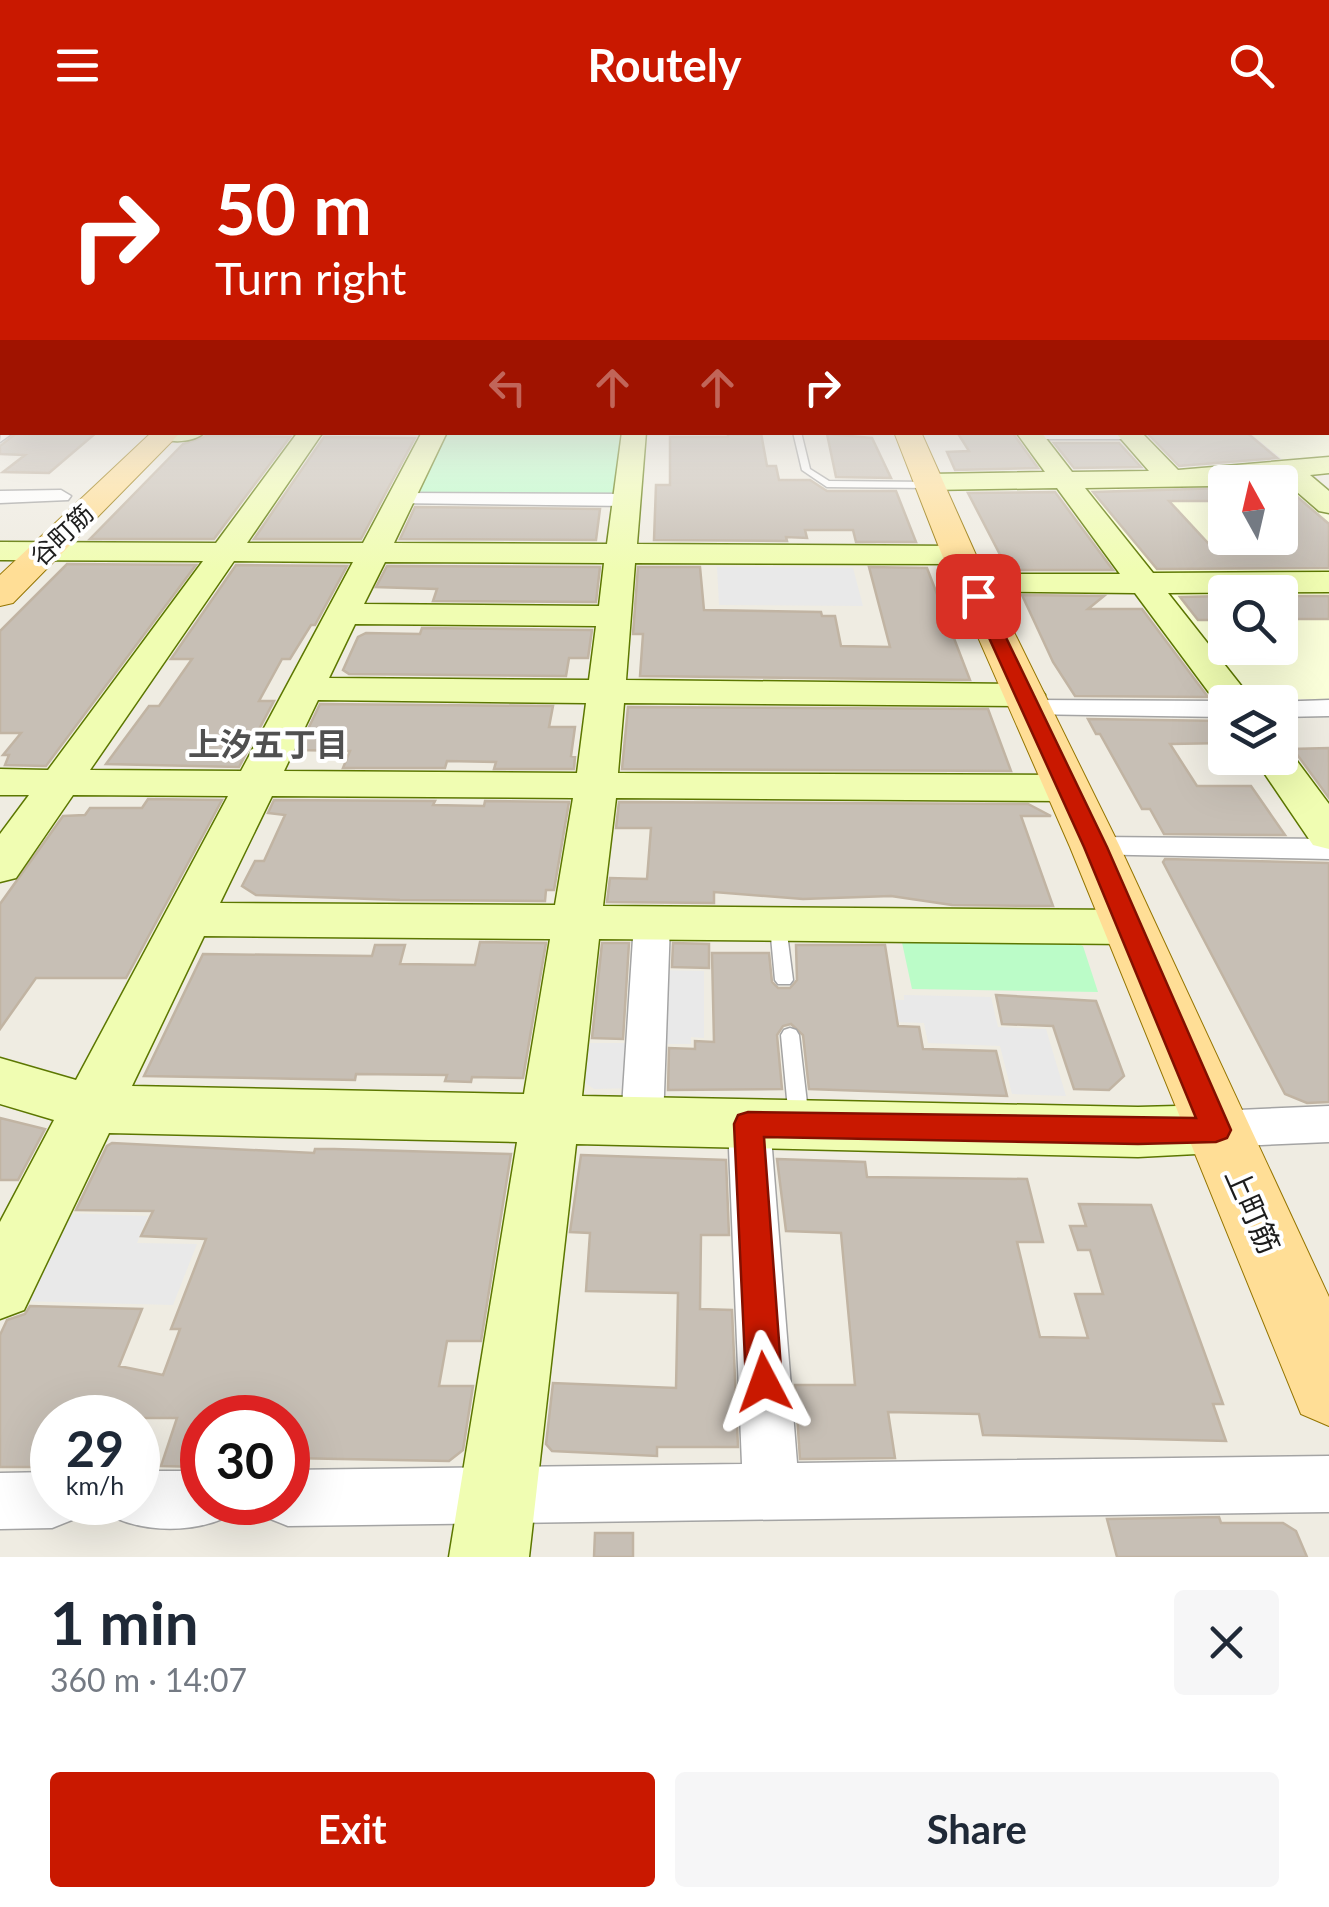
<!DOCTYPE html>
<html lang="en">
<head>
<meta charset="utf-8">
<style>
	body { margin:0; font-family:Lato,"Noto Sans JP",sans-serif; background:#f6f6f7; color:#1f2937; height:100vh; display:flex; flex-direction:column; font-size:38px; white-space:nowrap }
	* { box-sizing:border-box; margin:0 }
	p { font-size:32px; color:#747a83 }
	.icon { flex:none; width:55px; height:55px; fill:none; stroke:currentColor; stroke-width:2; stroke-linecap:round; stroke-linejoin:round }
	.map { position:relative; height:1427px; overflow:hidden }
	.sheet { display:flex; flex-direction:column; background:#fff; flex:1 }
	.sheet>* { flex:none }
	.hud { position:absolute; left:0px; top:0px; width:1330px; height:305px; box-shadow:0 10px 40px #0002; background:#c91800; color:#fff; overflow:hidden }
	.needle { width:65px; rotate:352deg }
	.fabs { position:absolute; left:1208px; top:335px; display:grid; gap:20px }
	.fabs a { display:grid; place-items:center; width:90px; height:90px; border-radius:10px; background:#fff; box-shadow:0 10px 40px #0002; font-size:50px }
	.speed { position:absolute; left:30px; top:1265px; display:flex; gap:20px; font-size:50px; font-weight:700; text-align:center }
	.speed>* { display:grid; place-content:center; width:130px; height:130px; border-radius:50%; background:#fff; box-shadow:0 10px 40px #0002; line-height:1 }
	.speed small { font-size:25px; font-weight:400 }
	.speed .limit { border:15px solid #d22; background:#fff; color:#111 }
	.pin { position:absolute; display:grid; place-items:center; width:85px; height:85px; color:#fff; margin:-42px; border-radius:20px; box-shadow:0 5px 15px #0006 }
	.me { position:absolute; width:110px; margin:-55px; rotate:356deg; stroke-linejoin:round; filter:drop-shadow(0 0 8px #0008) }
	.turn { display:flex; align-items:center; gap:35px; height:210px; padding:0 50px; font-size:45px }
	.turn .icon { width:130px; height:130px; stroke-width:2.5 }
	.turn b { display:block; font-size:70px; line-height:85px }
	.lanes { display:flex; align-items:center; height:95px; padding:0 50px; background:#0003; justify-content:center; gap:50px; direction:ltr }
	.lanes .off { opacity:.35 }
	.round { display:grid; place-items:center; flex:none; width:105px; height:105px; border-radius:10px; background:#f6f6f7 }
	.overview { display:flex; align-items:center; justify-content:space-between; height:170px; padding:0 50px }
	h1 { font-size:60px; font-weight:700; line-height:75px }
	.button { display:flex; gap:20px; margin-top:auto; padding:20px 50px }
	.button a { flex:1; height:115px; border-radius:10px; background:#c91800; color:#fff; font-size:40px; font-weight:700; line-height:115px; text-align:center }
	.button a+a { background:#f6f6f7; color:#1f2937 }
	header { display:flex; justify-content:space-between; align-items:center; height:130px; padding:0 50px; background:#c91800; color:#fff; font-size:45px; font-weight:700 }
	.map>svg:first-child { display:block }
	.education { fill:#fbffda; fill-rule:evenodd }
	.park { fill:#bbfcc8 }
	.parking { fill:#e9e9e9 }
	.building { fill:#c7bfb5; stroke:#c1b4a3; stroke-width:2.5 }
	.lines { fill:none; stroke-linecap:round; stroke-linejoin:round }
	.lane-casing { stroke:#a4a4a4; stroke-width:3 }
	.street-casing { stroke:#a4a4a4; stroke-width:3 }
	.secondary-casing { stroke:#5c7700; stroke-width:3 }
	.primary-casing { stroke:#957500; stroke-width:2 }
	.lane { fill:#fff; fill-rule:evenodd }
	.street { fill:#fff; fill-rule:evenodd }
	.secondary { fill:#f0fdb2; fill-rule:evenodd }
	.primary { fill:#ffde96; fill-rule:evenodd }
	.route { fill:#c91800; stroke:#831000; stroke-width:2.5 }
	.labels { text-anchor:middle; stroke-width:8; stroke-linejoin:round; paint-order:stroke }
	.far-street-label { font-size:25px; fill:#1d1d1d; stroke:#fff }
	.street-label { font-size:30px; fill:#1d1d1d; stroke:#fff }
	.neighbourhood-label { font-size:32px; font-weight:bold; fill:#505050; stroke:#fff }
</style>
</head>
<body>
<header><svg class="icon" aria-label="menu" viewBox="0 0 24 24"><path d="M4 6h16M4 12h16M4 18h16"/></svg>Routely<svg class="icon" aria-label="search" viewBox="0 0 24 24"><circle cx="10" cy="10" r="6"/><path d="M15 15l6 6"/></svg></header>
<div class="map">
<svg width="1329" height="1427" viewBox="0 0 1329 1427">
	<rect width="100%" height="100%" fill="#efece2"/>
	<!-- education -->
	<path class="education" d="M1329 263V332L1288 334 1250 303 1328 302Z
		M1285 346 1329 382V447L1155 445 1084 357ZM1225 352H1280V408H1225Z
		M1172 460H1329V569H1263L1250 565 1169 465ZM1225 462H1280V518H1225Z"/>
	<!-- park -->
	<path class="park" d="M618 302 623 304 619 364 421 366 414 363 448 303Z
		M901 808 1070 812 1083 816 1098 862 912 859Z"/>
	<!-- parking -->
	<path class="parking" d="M717 437 853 438 863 476 719 475Z
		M658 840 704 841V908L691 907V914H655Z
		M904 865 991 867 998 897 1046 899 1066 966 1012 964 1000 916 928 913 924 893 861 891 858 869 904 870Z
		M583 913H637L636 958 594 959 581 950Z
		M62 1083 148 1086 137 1113 197 1114 173 1175 18 1171Z"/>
	<!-- building -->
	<path class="building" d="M18 302H97L49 343 3 342 25 325 0 324V316Z
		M957 302H1012L1038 338 955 340 947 322 969 321Z
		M1170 302H1246L1277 328 1179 336 1147 303Z
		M728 303H761L767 336H776L779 350H810L827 361H896L916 412H856L853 400H805L807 408 786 407 787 411 654 410 656 355H670V307H728Z
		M827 304 872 308 891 348 836 347Z
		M206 306 290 307 214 409H90L183 314Z
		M324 307 415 308 361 409H254Z
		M1054 313H1119L1141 337 1074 338Z
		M1280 352 1329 394V438L1157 439 1093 362 1225 358V371H1169L1208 413 1280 412Z
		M1055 362 1113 440H1008L968 363Z
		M415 377 600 379 596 410 400 409Z
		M67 434 196 435 46 636 5 635 9 625H3L21 603H0V501Z
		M236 435 347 436 315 495H311L290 529H282L259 571H274L239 637 106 634 149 576H159L192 529H171Z
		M387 436 600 437 596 472 433 471 437 459 376 457Z
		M638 437H700L704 480 821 482 822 486H835L841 516 890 517 869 437 927 438 970 550 640 546 643 504H633Z
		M1022 465 1104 466 1088 479H1142L1208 567 1075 566 1053 532Z
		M1225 466V490H1198L1180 467Z
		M1280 466H1329V489H1280Z
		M422 498 592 500 588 528H569L566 546 349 544 343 540 358 507 366 503 420 504Z
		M320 574 553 576 549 597H575L571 626 575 627 574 639H494L496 632 447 631 445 638H343L350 621 298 620Z
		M628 577 988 579 1011 641 622 639Z
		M1088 589 1225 591V613L1170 614 1197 656H1251L1285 705 1164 704 1150 679H1142L1100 604H1096Z
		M1329 618V668L1293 619Z
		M148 669 222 670 126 848H36L0 899V774L63 686 85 685 90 678H142Z
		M274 670 435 671 433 675 484 676 485 671 569 672 554 760H546L545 771 400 770 256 765 242 756 255 731H264L285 685 268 683Z
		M619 672 1028 674 1051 686H1021L1053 776 952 775 891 766 803 769 714 762V773L607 772 610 748 647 749 651 698H616Z
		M1165 729 1329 733V972L1307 973 1285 964 1163 732Z
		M480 812 546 813 523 948 472 947 471 952 445 951 447 945 356 944 355 950 144 946 203 824 372 826 375 815H405L400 834 475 835Z
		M602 813H629L623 909 592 908Z
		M673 813 709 814V838L672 837Z
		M796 815H885L898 896 919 897 923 919 996 921 1007 966 809 959 803 905 791 894 783 896 777 905 782 959 668 960 669 918 695 919V911L714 912 712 823H769L772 852 778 858H790L797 850Z
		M996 865 1096 871 1124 946 1109 960 1074 959 1053 896 1002 894Z
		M0 988 45 999 18 1050H0Z
		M112 1013 314 1023 315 1019H334L511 1024 481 1211H447L439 1256H473L463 1320 449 1331 288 1328V1288L227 1286 202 1288V1337L161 1336 177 1288H52V1337H0V1205L7 1190 25 1184 30 1176 142 1179 119 1236 163 1245 180 1199H171L206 1109 141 1106 153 1081 76 1080 107 1016Z
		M581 1025 726 1030 729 1105H701L700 1179 732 1180 738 1317H657V1326L552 1321 546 1314 553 1253 676 1258 678 1163 586 1161 590 1103 570 1102Z
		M777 1029 865 1032 867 1047 1027 1049 1043 1112H1017L1040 1207 1088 1208 1075 1164H1103L1090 1120H1078L1070 1096H1086L1079 1074 1151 1075 1223 1274H1213L1226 1311 983 1305 979 1284 888 1282 895 1328 800 1329 795 1255H855L841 1103 786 1101Z
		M1219 1387 1221 1393H1283L1296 1401 1307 1427H1117L1107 1389Z
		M595 1403H633V1427H594Z"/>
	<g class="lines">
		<!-- lane casing -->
		<g class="lane-casing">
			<path id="lane" d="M793 302H801L810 339 829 351 930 352 935 355 930 358 827 357 802 340Z
				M778 790 784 792 786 796 793 850 790 854H778L775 850 770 796 772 792Z
				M790 898 796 900 799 905 809 990 806 996 799 998 792 996 789 990 781 905 784 900Z"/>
		</g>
		<!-- street casing -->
		<g class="street-casing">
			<path id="street" d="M0 258H2V268H0Z
				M2 297V302H14L0 312Z
				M1022 302H1136L1137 304 1128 309H1030Z
				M61 360 71 366 68 370 0 373V361Z
				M401 363 627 364 637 370 627 376 394 373 391 369Z
				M1032 570 1225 571 1232 572H1225V587L1022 584 1018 578Z
				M1329 570V586L1280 587V572H1273Z
				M1095 707 1329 709V729L1083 724 1079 717 1083 710Z
				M652 781 664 784 670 793 663 993 657 1005 642 1010 627 1005 621 993 634 793 640 784Z
				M749 976 764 982 770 994 797 1333 1329 1326V1382L288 1396 268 1388 262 1372H288V1340L742 1334 728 994 734 982Z
				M1329 976V1012L1216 1017 1201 1011 1195 999 1201 987 1216 981Z
				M138 1341H202V1372H229L222 1389C191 1402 149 1402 118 1389L111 1372H138Z
				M52 1342V1372H79L72 1390 52 1398 0 1399V1343Z"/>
		</g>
		<!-- secondary casing -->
		<g class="secondary-casing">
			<path id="secondary" d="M1328 254H1329V268H1328Z
				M205 302C194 313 165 315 155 303Z
				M298 302H323L247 413H363L422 302H447L394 413 607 414 622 302H646L637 414 959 416 970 418 974 425 970 432 959 434 635 433 626 550 1026 554 1039 557 1045 565 1039 573 1026 576 624 573 618 643 1068 645 1083 649 1089 658 1083 667 1068 671 616 668 603 776 1129 780 1146 785 1154 797 1146 809 1129 814 599 809 582 966 1138 977 1216 975 1237 982 1246 999 1237 1016 1216 1023 1138 1027 576 1014 529 1427H449L517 1012 109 1003 24 1180 0 1189V1092L54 990 0 974V928L76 950 228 666 73 665 16 748 0 752V704L29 665H0V639L48 640 203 431 0 430V412L216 413ZM234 431 353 432 241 641 90 640ZM385 432 604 433 599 476 364 474ZM355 494 596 496 589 550 329 548ZM318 570 586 573 577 643 284 641ZM272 666 573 668 555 775 220 773ZM204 806 550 809 524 964 132 956Z
				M1016 302H1041L1072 342 1149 341 1115 302H1141L1178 340 1329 327V343L1310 345 1329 361V383L1319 381 1281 348 1212 356 1085 358 1153 443 1329 442V462L1168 463 1254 572H1225V581L1222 580 1135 463 961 461 956 454 961 447 972 444H1120L1057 358 929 360 915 352 929 344 1045 342Z
				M1280 617 1288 619 1329 674V719L1313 715 1254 628H1280Z"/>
		</g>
		<!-- primary casing -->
		<g class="primary-casing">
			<path id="primary" d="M152 302H181L13 473 0 476V445Z
				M894 302H921L976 425 1120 717 1329 1167V1296L1301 1284 1070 717 942 425Z"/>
		</g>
		<!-- lane -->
		<use href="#lane" class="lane"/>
		<!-- street -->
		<use href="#street" class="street"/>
		<!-- secondary -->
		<use href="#secondary" class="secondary"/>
		<!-- primary -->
		<use href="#primary" class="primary"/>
	</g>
	<!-- sky -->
	<linearGradient id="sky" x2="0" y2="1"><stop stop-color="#8bbce4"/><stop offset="0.55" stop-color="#f8f6f2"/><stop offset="1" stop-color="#f8f6f2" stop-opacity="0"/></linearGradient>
	<rect width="1329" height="441" fill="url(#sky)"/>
	<!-- route -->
	<path class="route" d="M978 461 986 466 1107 717 1231 1000 1227 1008 1216 1012 1138 1014 764 1007 782 1252 777 1264 764 1270 751 1264 746 1252 734 994 738 985 748 982 1196 988 1084 717 970 466Z"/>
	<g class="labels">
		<!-- far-street labels -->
		<g class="far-street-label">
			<text transform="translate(62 405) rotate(-44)" y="9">谷町筋</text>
		</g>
		<!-- street labels -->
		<g class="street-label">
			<text transform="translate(1252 1081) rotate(66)" y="10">上町筋</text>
		</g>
		<!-- neighbourhood labels -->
		<g class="neighbourhood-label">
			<text x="268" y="626">上汐五丁目</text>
		</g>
	</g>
</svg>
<div class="fabs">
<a><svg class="needle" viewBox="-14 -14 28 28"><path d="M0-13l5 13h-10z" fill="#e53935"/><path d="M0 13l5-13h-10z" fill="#747a83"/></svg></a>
<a><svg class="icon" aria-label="search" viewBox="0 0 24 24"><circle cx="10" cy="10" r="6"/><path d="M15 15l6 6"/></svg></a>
<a><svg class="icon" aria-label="layers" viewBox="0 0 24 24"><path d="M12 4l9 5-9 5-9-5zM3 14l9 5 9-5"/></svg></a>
</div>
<div class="speed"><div>29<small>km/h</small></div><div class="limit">30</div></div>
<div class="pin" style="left:978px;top:466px;background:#d93025"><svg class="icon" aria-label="arrive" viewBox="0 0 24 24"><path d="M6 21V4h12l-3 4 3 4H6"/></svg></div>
<svg class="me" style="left:764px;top:1252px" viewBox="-20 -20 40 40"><path d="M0-17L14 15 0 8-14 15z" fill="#c91800" stroke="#fff" stroke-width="4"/></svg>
<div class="hud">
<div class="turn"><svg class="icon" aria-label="right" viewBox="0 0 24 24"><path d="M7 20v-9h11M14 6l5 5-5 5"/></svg><div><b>50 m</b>Turn right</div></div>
<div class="lanes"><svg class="icon off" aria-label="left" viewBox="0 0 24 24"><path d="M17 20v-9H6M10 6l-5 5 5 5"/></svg><svg class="icon off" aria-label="ahead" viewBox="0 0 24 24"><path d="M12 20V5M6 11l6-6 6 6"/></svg><svg class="icon off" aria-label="ahead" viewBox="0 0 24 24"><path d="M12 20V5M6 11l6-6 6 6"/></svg><svg class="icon" aria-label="right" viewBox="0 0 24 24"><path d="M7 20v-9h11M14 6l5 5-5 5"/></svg></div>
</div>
</div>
<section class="sheet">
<div class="overview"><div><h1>1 min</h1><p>360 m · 14:07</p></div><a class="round"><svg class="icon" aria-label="close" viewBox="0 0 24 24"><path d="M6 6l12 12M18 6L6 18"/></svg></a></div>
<div class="button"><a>Exit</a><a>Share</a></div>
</section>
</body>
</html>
